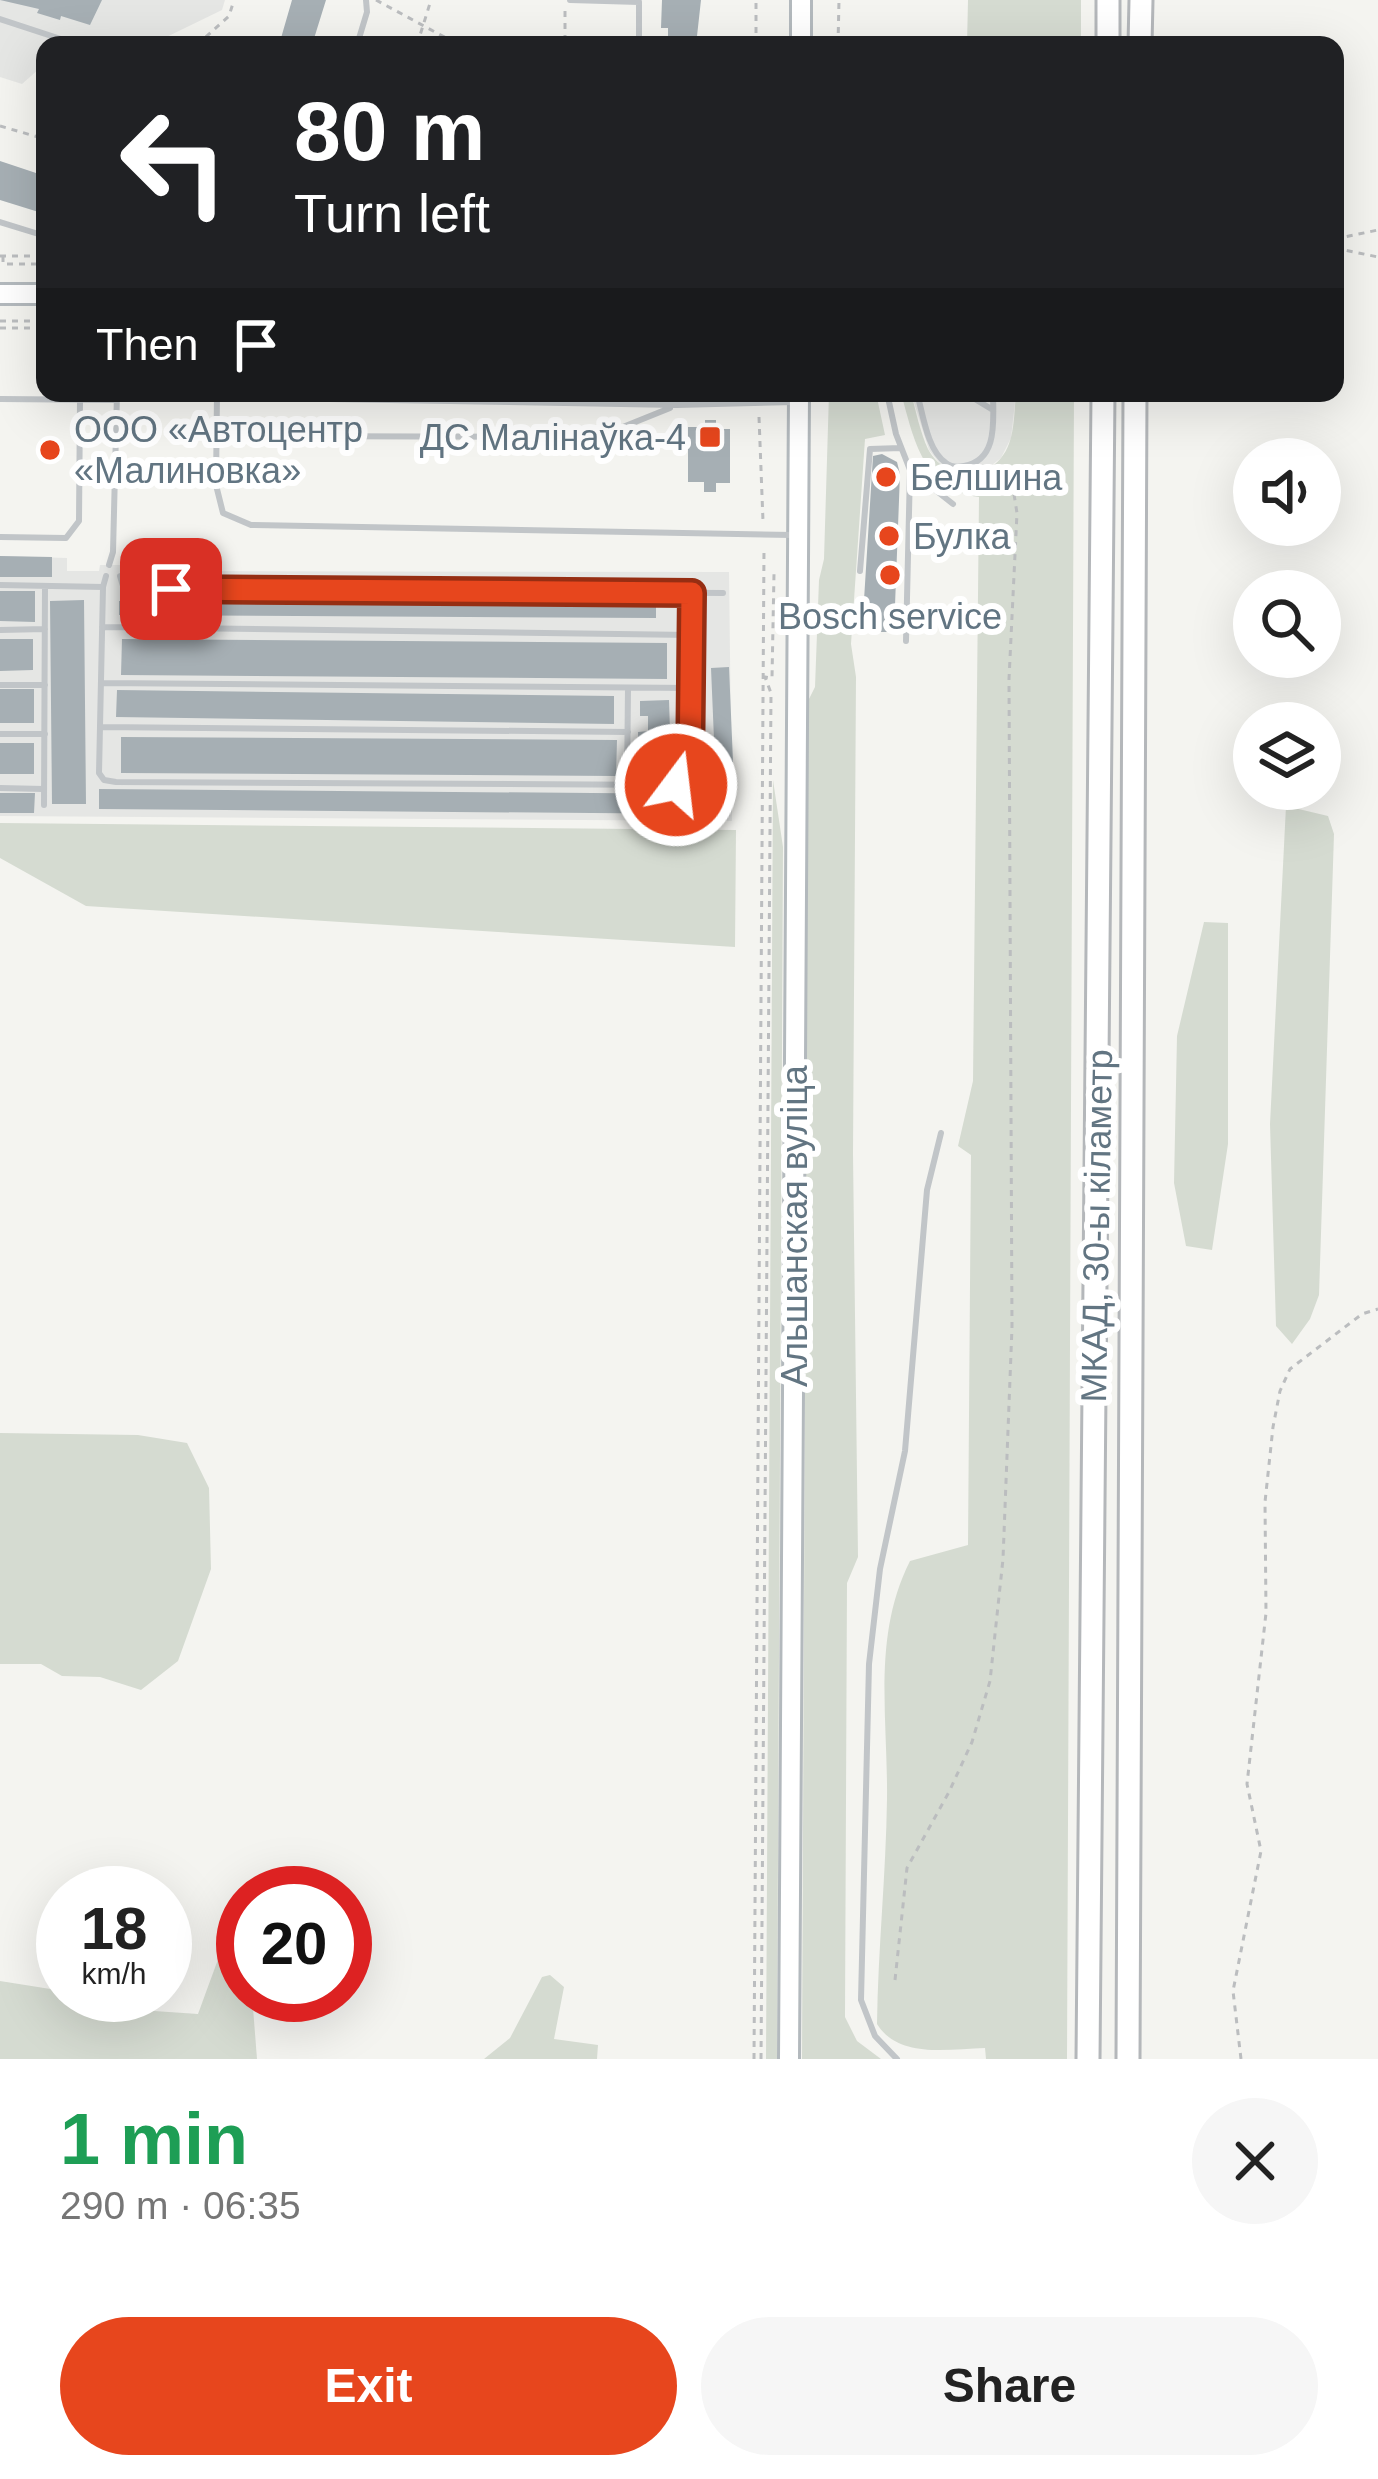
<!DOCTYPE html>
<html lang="en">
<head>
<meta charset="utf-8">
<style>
	body { margin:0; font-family:Helvetica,sans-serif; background:#f6f6f6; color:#222; height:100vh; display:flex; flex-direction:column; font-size:45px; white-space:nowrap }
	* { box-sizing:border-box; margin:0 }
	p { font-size:39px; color:#767676 }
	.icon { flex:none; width:66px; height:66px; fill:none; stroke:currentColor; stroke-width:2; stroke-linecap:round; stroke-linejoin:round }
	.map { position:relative; height:2059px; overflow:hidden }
	.details { display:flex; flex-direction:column; background:#fff; flex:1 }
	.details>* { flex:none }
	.top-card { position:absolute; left:36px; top:36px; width:1308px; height:366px; border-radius:24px; box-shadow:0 12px 48px #0002; background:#202124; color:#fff; overflow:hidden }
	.fabs { position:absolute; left:1233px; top:438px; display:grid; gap:24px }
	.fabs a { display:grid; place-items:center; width:108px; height:108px; border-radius:50%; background:#fff; box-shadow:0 12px 48px #0002; font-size:60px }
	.speed { position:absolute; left:36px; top:1866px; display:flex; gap:24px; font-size:60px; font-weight:700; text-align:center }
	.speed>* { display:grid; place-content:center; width:156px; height:156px; border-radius:50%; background:#fff; box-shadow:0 12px 48px #0002; line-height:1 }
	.speed small { font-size:30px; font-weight:400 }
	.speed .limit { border:18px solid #d22; background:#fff; color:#111 }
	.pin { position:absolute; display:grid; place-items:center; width:102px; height:102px; color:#fff; margin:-51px; border-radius:24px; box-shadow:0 6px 18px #0006 }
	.me { position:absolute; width:132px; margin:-66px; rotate:15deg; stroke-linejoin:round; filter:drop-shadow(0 0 9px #0008) }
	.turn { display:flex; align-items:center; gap:42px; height:252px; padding:0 60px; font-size:54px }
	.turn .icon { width:156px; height:156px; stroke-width:2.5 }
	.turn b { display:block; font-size:84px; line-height:102px }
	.then { display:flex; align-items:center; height:114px; padding:0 60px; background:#0003; gap:24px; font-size:45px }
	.round { display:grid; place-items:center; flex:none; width:126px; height:126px; border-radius:63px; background:#f6f6f6 }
	.summary { display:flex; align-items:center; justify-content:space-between; height:204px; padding:0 60px }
	h1 { font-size:72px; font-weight:600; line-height:90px; color:#1e9e55 }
	.cta { display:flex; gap:24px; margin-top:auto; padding:24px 60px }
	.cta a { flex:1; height:138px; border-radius:72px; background:#e7461d; color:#fff; font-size:48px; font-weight:600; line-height:138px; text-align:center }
	.cta a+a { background:#f6f6f6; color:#222 }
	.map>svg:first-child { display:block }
	.built { fill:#e5e6e4 }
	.green { fill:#d5dbd1 }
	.building { fill:#a6afb4 }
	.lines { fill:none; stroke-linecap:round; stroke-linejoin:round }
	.secondary-casing { stroke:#b3b9bd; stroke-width:24 }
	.trunk-casing { stroke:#b4b7ba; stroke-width:27 }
	.path { stroke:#bbbdbf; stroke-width:3; stroke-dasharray:6 6; stroke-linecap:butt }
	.service { stroke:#c1c5c8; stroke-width:6 }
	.secondary { stroke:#fff; stroke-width:18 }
	.trunk { stroke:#fff; stroke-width:21 }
	.route-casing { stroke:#962e13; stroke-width:30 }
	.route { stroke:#e7461d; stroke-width:21 }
	.poi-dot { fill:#e7461d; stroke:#fff; stroke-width:4.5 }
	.labels { text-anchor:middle; stroke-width:12; stroke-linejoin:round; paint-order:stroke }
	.poi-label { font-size:36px; fill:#627582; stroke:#fff; text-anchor:start }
	.street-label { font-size:36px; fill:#627582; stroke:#fff }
</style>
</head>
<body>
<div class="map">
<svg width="1378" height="2059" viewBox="0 0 1378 2059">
	<rect width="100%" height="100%" fill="#f4f4f0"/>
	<!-- built -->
	<path class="built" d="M0 0H225L222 10 150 45H45V70L40 68 22 84 0 77Z
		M911 393H1016L1011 438 1001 458 984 471 970 474 944 469 929 450Z
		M0 556 67 558V571H99L100 565H129L130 571 729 572 732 821 0 816Z"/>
	<!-- green -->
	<path class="green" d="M968 0H1081V45H967Z
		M829 393H876L885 435 865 439 851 644 856 677 853 1154 858 1557 847 1583 845 2017 857 2041 881 2059H802L808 701 815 687 819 580 824 559Z
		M901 393H911C916 411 920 432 928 449 942 476 980 484 1001 458 1015 442 1014 414 1016 393H1074L1067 2059H986L985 2048C948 2049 899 2059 877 2024 878 1949 886 1874 887 1799 888 1719 872 1636 910 1561L968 1545 971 1155 958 1146 973 1081 979 497C923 489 914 440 901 393Z
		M773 780 783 847 777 2059H766Z
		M1286 806 1328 816 1334 834 1319 1295 1310 1319 1292 1344 1276 1326 1270 1124Z
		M0 823 736 830 735 947 86 906 0 858Z
		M1204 922 1228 923V1144L1212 1250 1186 1246 1174 1183 1177 1036Z
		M0 1433 138 1435 187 1443 209 1488 211 1569 178 1661 141 1690 100 1677 62 1676 41 1664H0Z
		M240 1938 243 1995H252L257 2059H0V1981L63 1991V1995H77L125 2009 198 2014 224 1943Z
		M550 1975 564 1987 554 2039 598 2045 597 2059H484L510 2038 542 1977Z"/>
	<!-- building -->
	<path class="building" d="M0 0H102L90 25 61 16 60 20 37 13 39 9Z
		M292 0H326L312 45H279Z
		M662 0H701L696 45H668V28H661Z
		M0 161 45 176V214L0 200Z
		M705 420H716V429H730V483H716V492H704V482H688V427H705Z
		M882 454 897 462 900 474 894 632H862L873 456Z
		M0 556 52 557V577H0Z
		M0 591H35V622L0 621Z
		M84 600 86 804H52L50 601Z
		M119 601 656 604V618L119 615Z
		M0 639H33V670L0 671Z
		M122 639 667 643V679L121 675Z
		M729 667 733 762 715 763 711 668Z
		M0 689H34V723H0Z
		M117 690 614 696V724L116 717Z
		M669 700 670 732H679L680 771 639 772 638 732 648 731V716H640V701Z
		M121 737 617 740 616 776 121 773Z
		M0 743H34V774H0Z
		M99 789 705 794V814L99 809Z
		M0 793H35L34 813H0Z"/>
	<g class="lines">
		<!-- secondary casing -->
		<g class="secondary-casing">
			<path id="secondary" d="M801 0V45
				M0 294H45
				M789 2059 799 393"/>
		</g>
		<!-- trunk casing -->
		<g class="trunk-casing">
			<path id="trunk" d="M1108 45V0
				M1140 45 1141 0
				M1088 2059 1103 393
				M1128 2059 1135 393"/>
		</g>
		<!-- path -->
		<path class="path" d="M376 0 459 45
			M565 11V45
			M197 45 229 16 234 0
			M417 45 431 0
			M756 45V0
			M838 45 839 0
			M0 126 45 139
			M1335 239 1378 230
			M1335 248 1378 257
			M0 256H45
			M3 256V264H45
			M0 321H45
			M0 328H45
			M759 417 763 521
			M895 1980 907 1868 949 1792 972 1742 990 1681 1003 1559 1012 1327 1009 679 1017 513 1013 488 992 461
			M754 2059 764 549
			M761 2059 771 693 765 677 772 678 774 574
			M1241 2059 1233 1991 1261 1851 1247 1784 1266 1613 1265 1502 1273 1427 1280 1391 1290 1369 1362 1314 1378 1309"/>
		<!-- service -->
		<path class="service" d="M570 0 639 2V45
			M0 19 79 45
			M357 45 367 12 366 0
			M0 222 45 236
			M217 393 216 485 223 513 251 525 792 535
			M887 393 896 434 910 470 953 504
			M917 393C923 414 927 450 946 463 951 467 959 467 964 466 999 460 993 419 993 393
			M965 393 993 410
			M217 397 677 405 795 402
			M0 399 117 400
			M217 436 598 437 670 408
			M0 537 66 538 79 521 80 400
			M109 565 113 552 117 393
			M860 571 870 449 901 448
			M120 576 124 589 723 593
			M0 585 103 587 106 576
			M103 587 99 773 104 780 116 782 676 785 690 771 692 593
			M102 627 691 635
			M0 630 45 629
			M906 641 910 470
			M101 683 691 688
			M0 685H45
			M100 727 628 732
			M0 734H45
			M627 785 628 688
			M0 788 43 789
			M44 805 45 586
			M897 2059 875 2036 861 2000 869 1664 880 1569 905 1451 927 1190 941 1133"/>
		<!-- secondary -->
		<use href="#secondary" class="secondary"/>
		<!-- trunk -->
		<use href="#trunk" class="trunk"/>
	</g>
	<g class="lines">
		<!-- route casing -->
		<g class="route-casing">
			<path id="route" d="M171 589 692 593 690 771 676 785"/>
		</g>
		<!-- route -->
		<use href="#route" class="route"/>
	</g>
	<!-- markers -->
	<g class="poi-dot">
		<rect x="698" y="425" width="24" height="24" rx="6"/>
		<circle cx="50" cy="450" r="12"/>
		<circle cx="886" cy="477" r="12"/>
		<circle cx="889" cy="536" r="12"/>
		<circle cx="890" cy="575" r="12"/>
	</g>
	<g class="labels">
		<!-- poi labels -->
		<g class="poi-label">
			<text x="74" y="442">ООО «Автоцентр<tspan x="74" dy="41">«Малиновка»</tspan></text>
			<text x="686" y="450" text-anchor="end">ДС Малінаўка-4</text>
			<text x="910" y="490">Белшина</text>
			<text x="913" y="549">Булка</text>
			<text x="890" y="629" text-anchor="middle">Bosch service</text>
		</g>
		<!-- street labels -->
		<g class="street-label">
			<text transform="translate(794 1226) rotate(-90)" y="13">Альшанская вуліца</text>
			<text transform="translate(1096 1226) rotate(-89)" y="13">МКАД, 30-ы кіламетр</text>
		</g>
	</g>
</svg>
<div class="fabs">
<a><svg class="icon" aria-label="sound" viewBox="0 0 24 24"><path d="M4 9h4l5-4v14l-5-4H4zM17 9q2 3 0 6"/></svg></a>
<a><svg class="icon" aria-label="search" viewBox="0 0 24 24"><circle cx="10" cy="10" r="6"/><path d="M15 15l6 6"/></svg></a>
<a><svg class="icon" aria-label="layers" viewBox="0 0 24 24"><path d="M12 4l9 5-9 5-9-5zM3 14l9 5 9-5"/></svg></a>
</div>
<div class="speed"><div>18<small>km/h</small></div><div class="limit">20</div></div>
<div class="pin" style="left:171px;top:589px;background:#d93025"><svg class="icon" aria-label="arrive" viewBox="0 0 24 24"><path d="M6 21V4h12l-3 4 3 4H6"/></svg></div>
<svg class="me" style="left:676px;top:785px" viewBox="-20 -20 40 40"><circle r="17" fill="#e7461d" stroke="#fff" stroke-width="3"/><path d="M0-11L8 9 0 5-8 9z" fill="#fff"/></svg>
<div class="top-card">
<div class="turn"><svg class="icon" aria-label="left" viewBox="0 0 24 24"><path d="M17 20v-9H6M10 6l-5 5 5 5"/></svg><div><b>80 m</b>Turn left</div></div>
<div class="then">Then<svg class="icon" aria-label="arrive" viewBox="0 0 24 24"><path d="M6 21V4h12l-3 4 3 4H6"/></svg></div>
</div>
</div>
<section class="details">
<div class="summary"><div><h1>1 min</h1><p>290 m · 06:35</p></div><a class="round"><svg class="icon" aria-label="close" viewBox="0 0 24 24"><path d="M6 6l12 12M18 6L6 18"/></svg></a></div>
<div class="cta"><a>Exit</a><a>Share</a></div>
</section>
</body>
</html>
